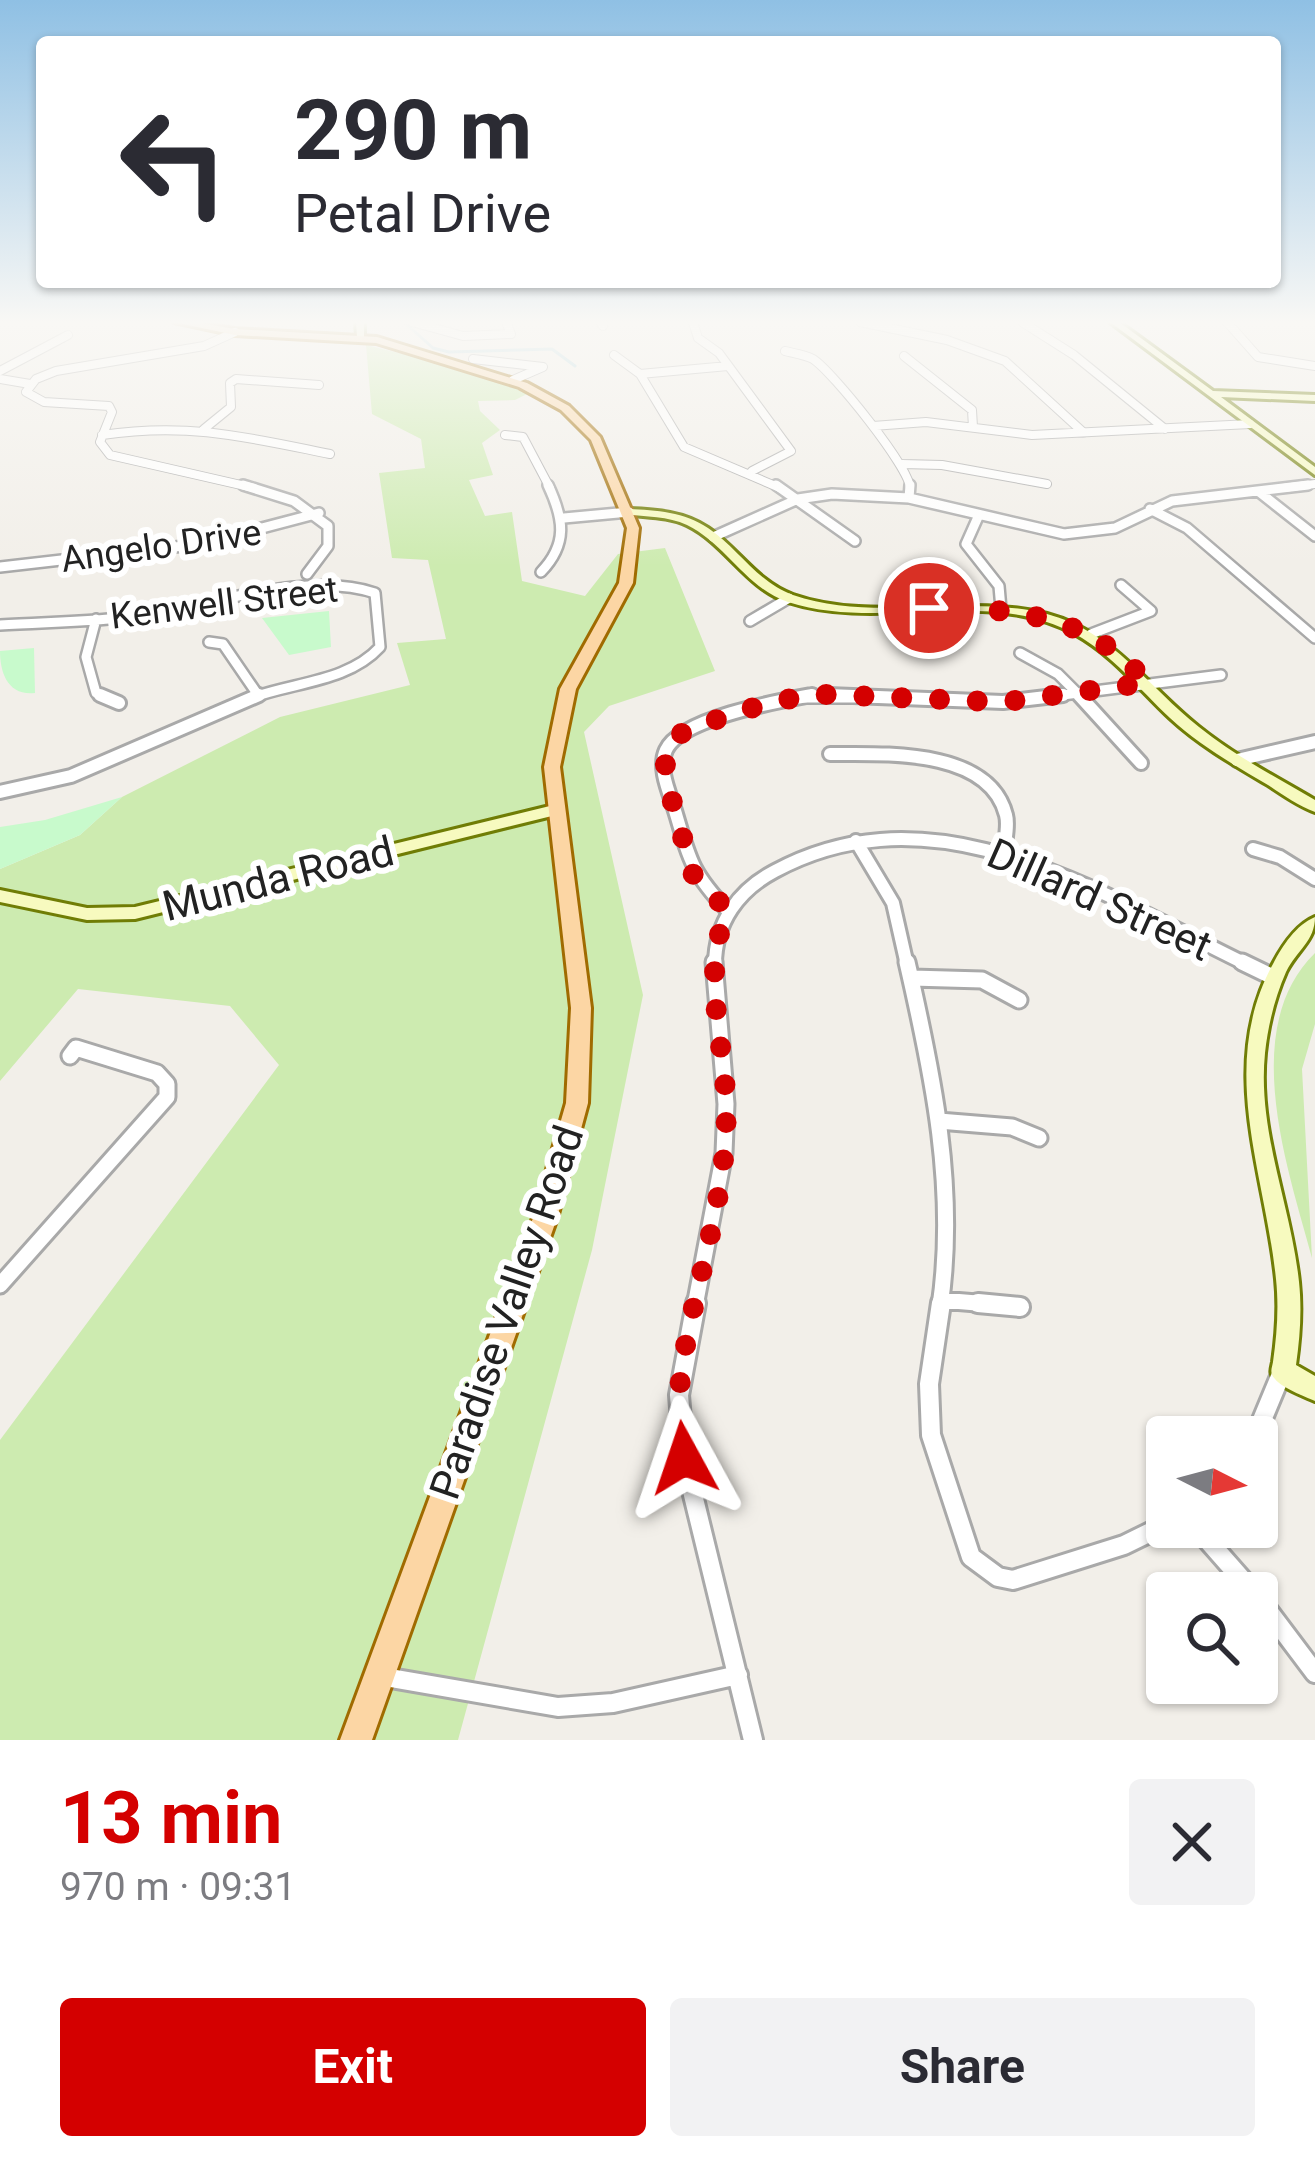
<!DOCTYPE html>
<html lang="en">
<head>
<meta charset="utf-8">
<style>
	body { margin:0; font-family:Roboto,sans-serif; background:#f2f2f3; color:#2b2b33; height:100vh; display:flex; flex-direction:column; font-size:45px; white-space:nowrap }
	* { box-sizing:border-box; margin:0 }
	p { font-size:39px; color:#7c7c81 }
	.icon { flex:none; width:66px; height:66px; fill:none; stroke:currentColor; stroke-width:2; stroke-linecap:round; stroke-linejoin:round }
	.map { position:relative; height:1740px; overflow:hidden }
	.sheet { display:flex; flex-direction:column; background:#fff; flex:1 }
	.sheet>* { flex:none }
	.banner { position:absolute; left:36px; top:36px; width:1245px; height:252px; border-radius:12px; box-shadow:0 3px 9px #0004; background:#fff; color:#2b2b33; overflow:hidden }
	.needle { width:78px; rotate:96deg }
	.buttons { position:absolute; left:1146px; top:1416px; display:grid; gap:24px }
	.buttons a { display:grid; place-items:center; width:132px; height:132px; border-radius:12px; background:#fff; box-shadow:0 3px 9px #0004; font-size:60px }
	.pin { position:absolute; display:grid; place-items:center; width:102px; height:102px; color:#fff; margin:-51px; border:6px solid #fff; border-radius:50%; box-shadow:0 3px 12px #0007 }
	.me { position:absolute; width:132px; margin:-66px; rotate:355deg; stroke-linejoin:round; filter:drop-shadow(0 0 9px #0008) }
	.turn { display:flex; align-items:center; gap:42px; height:252px; padding:0 60px; font-size:54px }
	.turn .icon { width:156px; height:156px; stroke-width:2.5 }
	.turn b { display:block; font-size:84px; line-height:102px }
	.round { display:grid; place-items:center; flex:none; width:126px; height:126px; border-radius:12px; background:#f2f2f3 }
	.overview { display:flex; align-items:center; justify-content:space-between; height:204px; padding:0 60px }
	h1 { font-size:72px; font-weight:700; line-height:90px; color:#d40000 }
	.cta { display:flex; gap:24px; margin-top:auto; padding:24px 60px }
	.cta a { flex:1; height:138px; border-radius:12px; background:#d40000; color:#fff; font-size:48px; font-weight:700; line-height:138px; text-align:center }
	.cta a+a { background:#f2f2f3; color:#2b2b33 }
	.map>svg:first-child { display:block }
	.grass { fill:#cdebb0 }
	.park { fill:#c8facc }
	.lines { fill:none; stroke-linecap:round; stroke-linejoin:round }
	.stream { stroke:#aad3df; stroke-width:3 }
	.street-far4-casing { stroke:#a9a9a9; stroke-width:10 }
	.street-far3-casing { stroke:#a9a9a9; stroke-width:14 }
	.street-far2-casing { stroke:#a9a9a9; stroke-width:18 }
	.street-far1-casing { stroke:#a9a9a9; stroke-width:21 }
	.street-casing { stroke:#a9a9a9; stroke-width:24 }
	.secondary-casing { stroke:#707d05; stroke-width:6 }
	.primary-casing { stroke:#a06b00; stroke-width:6 }
	.street-far4 { stroke:#fff; stroke-width:8 }
	.street-far3 { stroke:#fff; stroke-width:9 }
	.street-far2 { stroke:#fff; stroke-width:12 }
	.street-far1 { stroke:#fff; stroke-width:15 }
	.street { stroke:#fff; stroke-width:18 }
	.secondary { fill:#f7fabf; fill-rule:evenodd }
	.primary { fill:#fcd6a4; fill-rule:evenodd }
	.route { stroke:#d40000; stroke-width:21; stroke-dasharray:0 37.8 }
	.labels { text-anchor:middle; stroke-width:12; stroke-linejoin:round; paint-order:stroke }
	.far-street-label { font-size:36px; fill:#222; stroke:#fff }
	.street-label { font-size:42px; fill:#222; stroke:#fff }
</style>
</head>
<body>
<div class="map">
<svg width="1315" height="1740" viewBox="0 0 1315 1740">
	<rect width="100%" height="100%" fill="#f2efe9"/>
	<!-- grass -->
	<path class="grass" d="M366 345 478 372 529 393 515 400 478 401 480 411 500 430 482 443 493 475 469 480 485 516 512 512 522 581 585 596 618 554 665 548 715 671 609 706 584 732 643 995 592 1250 458 1740H0V1440L279 1065 230 1006 78 989 0 1081V869L80 835 122 797 280 717 410 685 397 643 446 639 428 560 392 558 379 473 425 468 421 439 372 414Z
		M1315 953V1024L1302 1069 1312 1258C1288 1169 1238 1028 1315 953Z"/>
	<!-- park -->
	<path class="park" d="M329 611 331 647 289 655 262 618Z
		M34 648 35 693C8 696 0 673 0 651Z
		M122 797 80 835 0 869V827L45 820Z"/>
	<g class="lines">
		<!-- stream -->
		<path class="stream" d="M404 322 433 348 449 352 552 349 575 366"/>
		<!-- street-far4 casing -->
		<g class="street-far4-casing">
			<path id="street-far4" d="M412 322 463 336 511 334 506 322
				M600 322 603 326
				M693 322 698 338 719 353 791 451 752 471
				M860 322 947 340 1005 361 1084 433
				M1022 322 1074 355 1165 429
				M1227 322 1258 357 1315 366
				M235 332 204 346 56 371 36 379 26 392 44 402 109 406 112 412 100 442 110 455 254 488
				M785 351C793 353 806 355 813 359 832 371 910 468 910 488
				M614 355 640 374 684 447 780 488
				M904 356 972 410 973 427
				M473 359 543 367 513 380
				M0 371 68 335
				M640 374 728 366
				M0 379 30 384
				M873 426 926 422 1032 435 1250 424
				M204 429 231 407 230 383 236 379 319 385
				M102 435C188 422 246 437 330 454
				M505 435 523 437 550 488
				M902 464 942 465 1047 484
				M1283 488 1315 484"/>
		</g>
		<!-- street-far3 casing -->
		<g class="street-far3-casing">
			<path id="street-far3" d="M243 485 294 501 328 526V546L307 574
				M776 485 855 541
				M1258 491 1315 536
				M909 498 910 485
				M1150 509 1187 528 1315 638
				M978 517 966 544 999 586 1001 609
				M564 518 629 512
				M713 537 798 499 832 494 909 498 1064 534 1115 528 1172 501 1308 485
				M0 567 201 544 319 513
				M541 572C568 544 564 519 548 485
				M96 619 86 657 96 693 106 698
				M750 621 789 598
				M0 625C46 622 93 622 138 616 208 606 308 570 375 593L380 647C348 682 294 682 251 698
				M1091 634 1151 611 1121 585
				M209 642 223 644 258 695
				M1020 653 1058 674 1082 698
				M797 698H899
				M1039 698 1221 675"/>
		</g>
		<!-- street-far2 casing -->
		<g class="street-far2-casing">
			<path id="street-far2" d="M100 695 119 703
				M828 695 1003 702 1063 695
				M1079 695 1141 763
				M830 754C883 754 989 748 1006 815 1009 826 1005 840 1004 852
				M1237 760 1315 742
				M0 792 71 776 259 695
				M856 841 893 903 907 965
				M1253 849 1280 857 1315 879
				M728 911C693 874 690 862 676 814 671 796 657 769 666 750 681 718 779 701 812 695
				M715 965C715 922 739 890 775 871 936 784 1103 895 1248 965"/>
		</g>
		<!-- street-far1 casing -->
		<g class="street-far1-casing">
			<path id="street-far1" d="M907 962C933 1075 957 1190 940 1306
				M1242 962 1273 977
				M912 978 982 980 1019 1000
				M939 1121 1012 1127 1039 1138
				M0 1285 167 1097V1084L157 1073 76 1048 70 1056
				M941 1300 1012 1306
				M695 1306 724 1153 726 1104 714 962"/>
		</g>
		<!-- street casing -->
		<g class="street-casing">
			<path id="street" d="M696 1303 679 1395 684 1458 753 1740
				M941 1303 929 1384 931 1435 971 1557 998 1577 1013 1580 1124 1545 1167 1524
				M978 1303 1020 1307
				M1255 1437 1282 1372
				M1196 1527 1254 1593
				M1257 1596 1315 1673
				M379 1676 558 1707 613 1703 738 1675"/>
		</g>
		<!-- secondary casing -->
		<g class="secondary-casing">
			<path id="secondary" d="M356 322H364V339L357 337Z
				M1110 322H1119L1213 391 1315 395V401L1221 397 1315 467V475Z
				M629 509C656 510 685 512 708 528 738 548 757 582 793 595 873 623 964 593 1047 614 1113 631 1148 687 1199 727 1235 756 1276 777 1315 800V812C1298 806 1283 795 1268 785 1234 765 1199 745 1170 718 1139 689 1113 655 1075 634 987 586 881 632 788 602 746 588 726 544 687 525 668 516 646 517 625 514V510Z
				M554 805 560 806 562 810 560 814 135 919 87 920 0 902V890L87 908 135 907Z
				M1315 917C1315 941 1297 950 1286 972 1275 997 1268 1025 1265 1053 1257 1131 1291 1205 1299 1282 1302 1310 1300 1337 1296 1365L1315 1376V1401C1304 1396 1282 1388 1275 1379 1269 1373 1272 1368 1273 1362 1277 1334 1279 1307 1276 1279 1265 1172 1217 1067 1273 964 1283 945 1296 925 1315 917Z"/>
		</g>
		<!-- primary casing -->
		<g class="primary-casing">
			<path id="primary" d="M174 322H194L235 329 377 337 527 383 569 406 600 437 639 528 633 583 576 689 560 767 591 1008 588 1103 557 1218 372 1740H340L533 1218 566 1103 571 1008 544 767 560 689 619 583 627 528 591 440 561 410 519 387 376 343 235 335Z"/>
		</g>
		<!-- street-far4 -->
		<use href="#street-far4" class="street-far4"/>
		<!-- street-far3 -->
		<use href="#street-far3" class="street-far3"/>
		<!-- street-far2 -->
		<use href="#street-far2" class="street-far2"/>
		<!-- street-far1 -->
		<use href="#street-far1" class="street-far1"/>
		<!-- street -->
		<use href="#street" class="street"/>
		<!-- secondary -->
		<use href="#secondary" class="secondary"/>
		<!-- primary -->
		<use href="#primary" class="primary"/>
	</g>
	<!-- sky -->
	<linearGradient id="sky" x2="0" y2="1"><stop stop-color="#8fc0e4"/><stop offset="0.57" stop-color="#f9f8f5"/><stop offset="1" stop-color="#f9f8f5" stop-opacity="0"/></linearGradient>
	<rect width="1315" height="566" fill="url(#sky)"/>
	<g class="lines">
		<!-- route -->
		<path class="route" d="M684 1458C682 1427 677 1396 682 1366 696 1277 729 1193 726 1102 724 1040 700 968 728 911L693 874 665 776 666 749 685 730 764 704 814 694 1003 702 1147 683C1090 614 1013 608 929 608"/>
	</g>
	<g class="labels">
		<!-- far-street labels -->
		<g class="far-street-label">
			<text transform="translate(161 545) rotate(-8)" y="13">Angelo Drive</text>
			<text transform="translate(224 602) rotate(-7)" y="13">Kenwell Street</text>
		</g>
		<!-- street labels -->
		<g class="street-label">
			<text transform="translate(278 878) rotate(-14)" y="15">Munda Road</text>
			<text transform="translate(1100 899) rotate(24)" y="15">Dillard Street</text>
			<text transform="translate(506 1312) rotate(-71)" y="15">Paradise Valley Road</text>
		</g>
	</g>
</svg>
<div class="buttons">
<a><svg class="needle" viewBox="-14 -14 28 28"><path d="M0-13l5 13h-10z" fill="#e53935"/><path d="M0 13l5-13h-10z" fill="#7c7c81"/></svg></a>
<a><svg class="icon" aria-label="search" viewBox="0 0 24 24"><circle cx="10" cy="10" r="6"/><path d="M15 15l6 6"/></svg></a>
</div>
<div class="pin" style="left:929px;top:608px;background:#d93025"><svg class="icon" aria-label="arrive" viewBox="0 0 24 24"><path d="M6 21V4h12l-3 4 3 4H6"/></svg></div>
<svg class="me" style="left:684px;top:1458px" viewBox="-20 -20 40 40"><path d="M0-17L14 15 0 8-14 15z" fill="#d40000" stroke="#fff" stroke-width="4"/></svg>
<div class="banner">
<div class="turn"><svg class="icon" aria-label="left" viewBox="0 0 24 24"><path d="M17 20v-9H6M10 6l-5 5 5 5"/></svg><div><b>290 m</b>Petal Drive</div></div>
</div>
</div>
<section class="sheet">
<div class="overview"><div><h1>13 min</h1><p>970 m · 09:31</p></div><a class="round"><svg class="icon" aria-label="close" viewBox="0 0 24 24"><path d="M6 6l12 12M18 6L6 18"/></svg></a></div>
<div class="cta"><a>Exit</a><a>Share</a></div>
</section>
</body>
</html>
